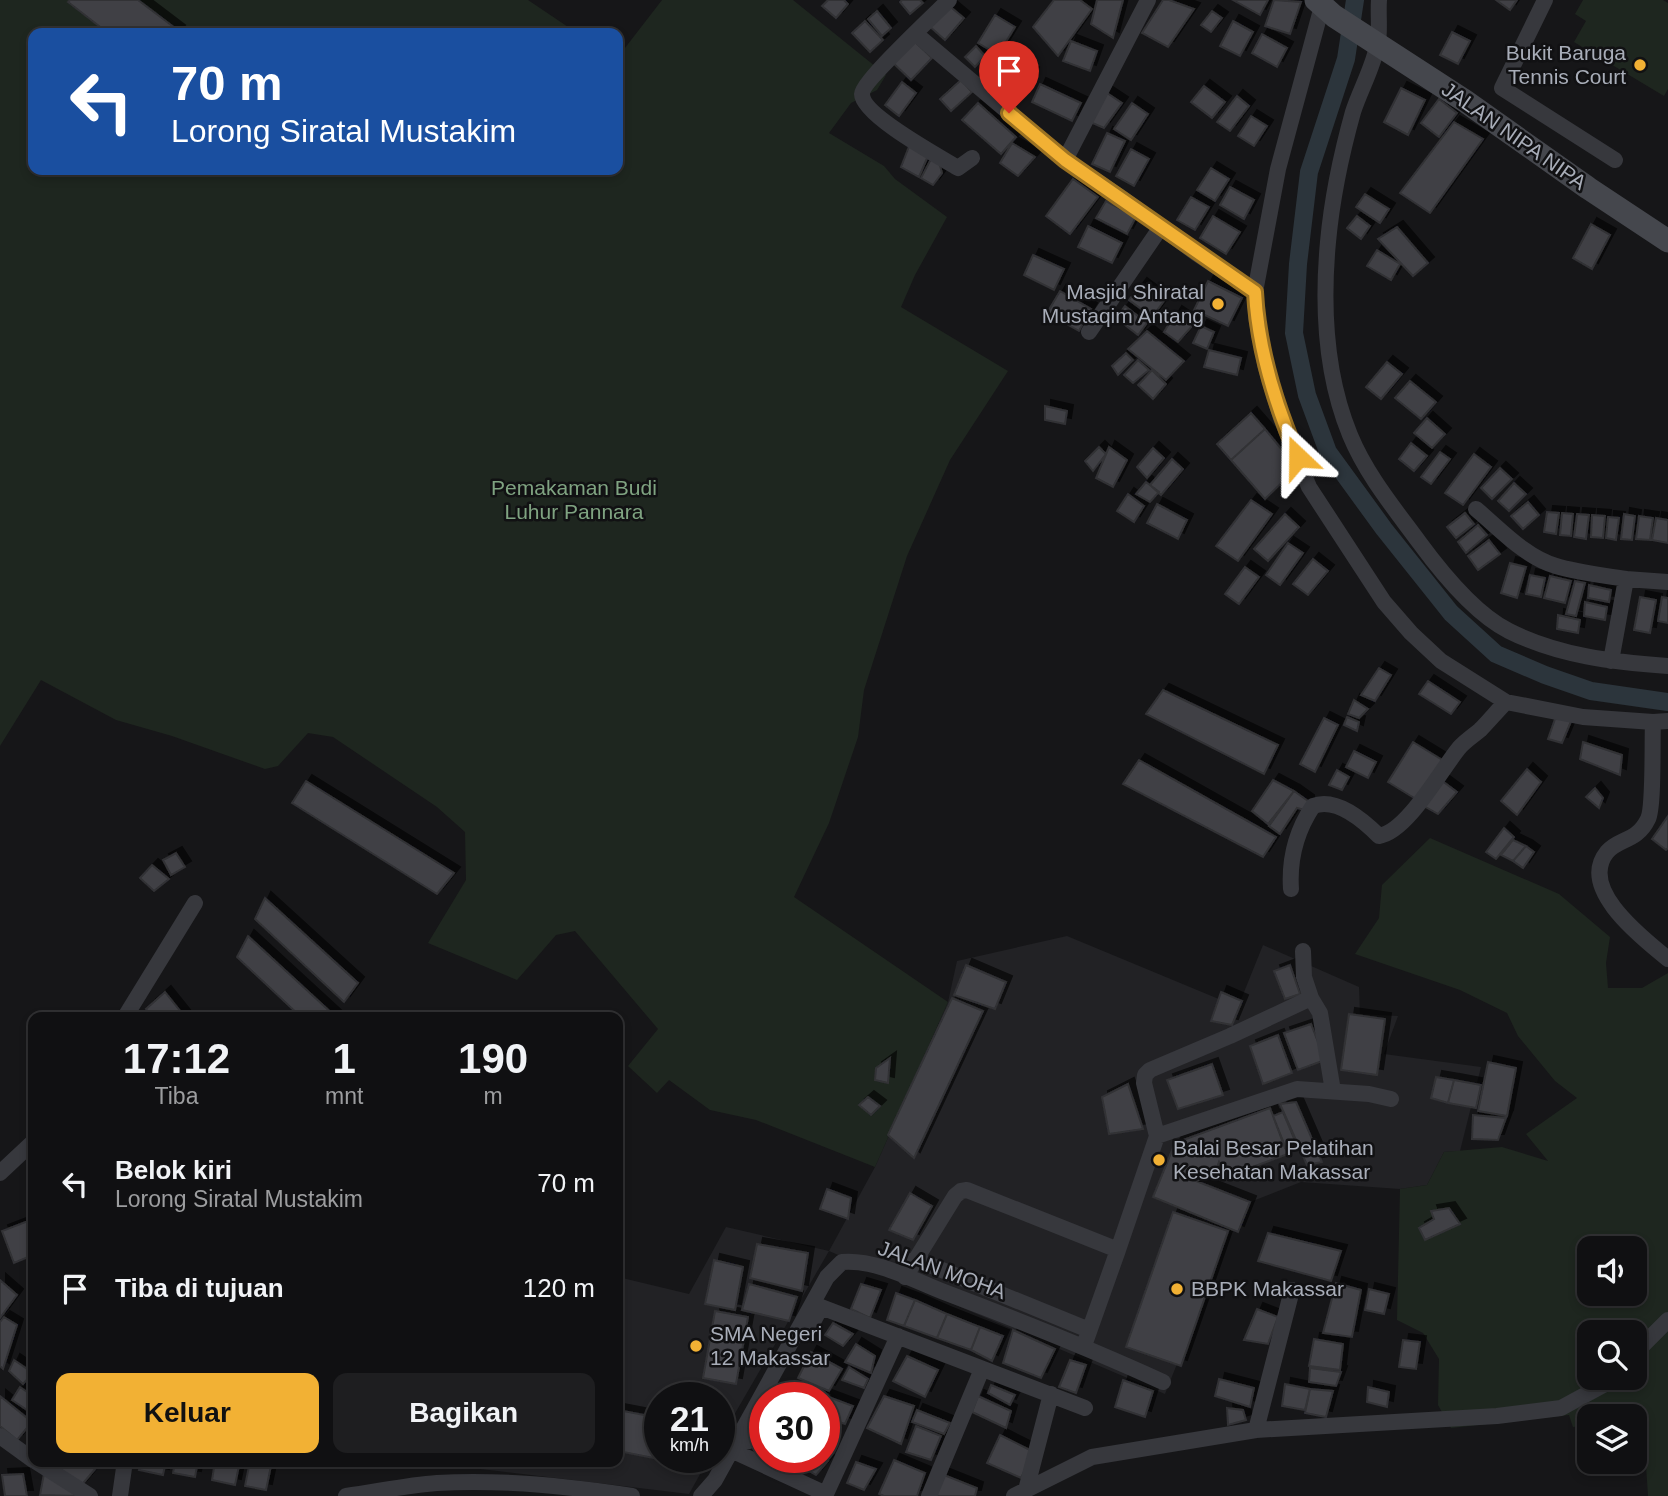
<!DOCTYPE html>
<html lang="id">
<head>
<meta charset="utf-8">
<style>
	body { margin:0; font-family:Arial,sans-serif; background:#1e1e20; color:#f1f3f6; height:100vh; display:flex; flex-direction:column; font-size:26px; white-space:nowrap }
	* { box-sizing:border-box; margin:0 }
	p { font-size:23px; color:#9c9d9f }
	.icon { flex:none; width:38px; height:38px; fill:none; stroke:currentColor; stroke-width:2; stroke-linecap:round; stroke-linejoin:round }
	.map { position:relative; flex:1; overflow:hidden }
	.details { position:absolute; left:28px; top:1012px; width:595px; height:455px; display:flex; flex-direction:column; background:#101012; border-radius:14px; box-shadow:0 4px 10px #0003,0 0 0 2px #303032 }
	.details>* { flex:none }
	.top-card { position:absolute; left:28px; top:28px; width:595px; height:147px; border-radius:14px; box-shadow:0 4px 10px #0003,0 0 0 2px #303032; background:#1a4fa0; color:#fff; overflow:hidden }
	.fabs { position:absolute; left:1577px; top:1236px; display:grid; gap:14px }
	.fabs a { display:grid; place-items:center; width:70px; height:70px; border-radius:14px; background:#101012; box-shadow:0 4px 10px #0003,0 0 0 2px #303032; font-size:35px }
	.speed { position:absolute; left:644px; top:1382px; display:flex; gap:14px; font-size:35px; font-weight:700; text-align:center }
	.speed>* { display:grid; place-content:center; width:91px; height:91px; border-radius:50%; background:#101012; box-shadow:0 4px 10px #0003,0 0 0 2px #303032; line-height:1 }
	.speed small { font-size:18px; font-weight:400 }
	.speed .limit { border:10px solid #d22; background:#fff; color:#111 }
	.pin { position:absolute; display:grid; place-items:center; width:60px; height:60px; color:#fff; margin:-72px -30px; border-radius:50% 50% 50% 0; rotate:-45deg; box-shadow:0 0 7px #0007 }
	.pin .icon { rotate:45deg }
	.me { position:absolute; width:77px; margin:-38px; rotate:337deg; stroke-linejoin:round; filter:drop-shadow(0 0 5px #0008) }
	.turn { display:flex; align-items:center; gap:24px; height:147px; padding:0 28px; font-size:32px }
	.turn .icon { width:91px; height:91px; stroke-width:2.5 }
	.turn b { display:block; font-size:49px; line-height:60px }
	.eta { display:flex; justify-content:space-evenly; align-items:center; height:119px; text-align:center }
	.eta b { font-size:42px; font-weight:700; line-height:49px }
	.button { display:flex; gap:14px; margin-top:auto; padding:14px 28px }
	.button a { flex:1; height:80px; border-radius:14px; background:#f2b134; color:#111; font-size:28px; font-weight:700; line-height:80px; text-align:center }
	.button a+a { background:#1e1e20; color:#f1f3f6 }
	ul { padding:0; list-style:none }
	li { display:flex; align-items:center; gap:21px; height:105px; padding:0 28px }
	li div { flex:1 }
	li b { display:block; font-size:26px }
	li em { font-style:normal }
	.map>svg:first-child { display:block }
	.built { fill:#222225 }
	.green { fill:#1e261f; fill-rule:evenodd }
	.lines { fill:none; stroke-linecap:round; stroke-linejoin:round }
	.canal { stroke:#2c353c; stroke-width:18 }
	.building { fill:#404145; stroke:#303034; stroke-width:2; filter:url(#shadow) }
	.street { stroke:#37383d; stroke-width:16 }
	.secondary { stroke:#45474d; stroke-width:23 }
	.route-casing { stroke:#9d7322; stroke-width:18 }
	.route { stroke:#f2b134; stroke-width:12 }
	.poi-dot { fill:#f2b134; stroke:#111113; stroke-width:2.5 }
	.labels { text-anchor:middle; stroke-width:5; stroke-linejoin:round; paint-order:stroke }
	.poi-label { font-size:21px; fill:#a8adb8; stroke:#111113; text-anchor:start }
	.street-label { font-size:21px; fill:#a8adb8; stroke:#111113 }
	.park-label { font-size:21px; fill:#7fa381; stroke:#111113 }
</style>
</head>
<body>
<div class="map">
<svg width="1668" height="1496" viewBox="0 0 1668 1496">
	<defs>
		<filter id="shadow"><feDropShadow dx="6" dy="-6" stdDeviation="0" flood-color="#0009"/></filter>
	</defs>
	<rect width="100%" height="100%" fill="#161618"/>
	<!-- built -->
	<path class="built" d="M1067 936 1238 1007 1263 945 1359 987 1360 1014 1398 1016 1384 1054 1481 1067 1460 1151 1444 1152 1427 1185 1400 1189 1301 1182 1240 1206 1165 1394 829 1251 719 1441V1398H660V1458H709L689 1494 455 1466 456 1461H618V1277L689 1294 726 1227 829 1251 875 1167 948 1002 957 961Z"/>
	<!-- green -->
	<path class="green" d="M0 0H528L577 33H33V170H618V57L662 0H793L886 75 877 90 851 103 829 133 884 166 895 179 947 217 915 275 901 307 1008 371 950 460 907 556 864 690 858 737 829 823 794 897 948 1002 875 1167 756 1120 710 1110 669 1080 657 1093 628 1066 658 1029 575 931 556 935 517 980 428 943 466 880 465 832 437 807 333 737 308 733 278 766 265 769 172 736 116 720 41 680 0 746Z
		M1583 0H1663L1668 3V89L1664 96 1574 42 1586 21 1575 14Z
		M1430 838 1559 894 1610 937 1606 963 1608 988H1642L1668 973V1496H1648L1643 1420 1635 1421 1634 1416H1589V1425L1573 1427 1569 1415 1451 1428 1438 1405 1439 1359 1423 1333 1397 1320 1400 1189 1427 1185 1444 1152 1502 1147 1548 1161 1526 1134 1577 1098 1555 1081 1518 1036 1507 1013 1460 990 1355 954 1379 918 1382 885ZM1589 1248H1634V1293H1589ZM1589 1332H1634V1377H1589Z"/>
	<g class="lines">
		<!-- canal -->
		<path class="canal" d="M1355 0 1346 59 1309 172 1298 264 1294 333 1307 395 1328 452 1384 529 1451 613 1496 654 1545 675 1591 691 1668 702"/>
	</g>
	<!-- building -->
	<path class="building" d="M70 0H138L179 31 177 33H108L68 2Z
		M828 0H844L848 4 836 18 822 6Z
		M902 0H920L923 3 910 14 900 2Z
		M1054 0H1080L1092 9 1058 56 1033 27Z
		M1097 0H1123L1113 38 1091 24Z
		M1163 0H1169L1194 9 1168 47 1142 33Z
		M1233 0H1268L1260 15Z
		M1274 0 1301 2 1290 34 1265 26Z
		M1496 0H1517L1510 10Z
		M947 4 964 18 945 40 928 25Z
		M877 11 891 28 882 36 868 19Z
		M1212 11 1222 18 1211 32 1201 25Z
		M995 15 1015 27 998 55 978 43Z
		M865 21 883 40 870 52 852 33Z
		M1233 21 1253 32 1240 56 1220 46Z
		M1452 32 1470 41 1458 64 1440 55Z
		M1262 34 1287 48 1277 67 1252 53Z
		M912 39 932 58 911 80 891 61Z
		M1071 41 1097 51 1090 71 1063 61Z
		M976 46 985 56 975 67 965 57Z
		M1008 50 1017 60 994 82 985 71Z
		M1022 66 1033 73 1021 93 1010 86Z
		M961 80 972 92 951 111 940 99Z
		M902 82 916 93 899 116 885 105Z
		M1040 84 1081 103 1072 121 1032 102Z
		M1204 86 1225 102 1212 118 1191 102Z
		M1401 88 1425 100 1408 135 1384 122Z
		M1107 93 1122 103 1104 128 1090 122Z
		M1237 96 1249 106 1230 131 1217 122Z
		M1439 99 1457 113 1439 137 1421 123Z
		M978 103 1016 137 1001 154 962 120Z
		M1132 103 1148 114 1131 140 1114 129Z
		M1251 116 1267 126 1254 146 1238 136Z
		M1454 122 1483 139 1430 213 1400 193Z
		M1107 133 1125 141 1110 172 1092 164Z
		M1012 143 1035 157 1018 176 1000 163Z
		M910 144 928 156 919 177 901 167Z
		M1131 149 1149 159 1134 186 1116 176Z
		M931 159 939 162 942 173 933 185 921 178Z
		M1211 168 1229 179 1215 201 1197 190Z
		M1073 179 1098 197 1070 234 1046 216Z
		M1230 187 1254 200 1244 219 1220 205Z
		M1365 194 1389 209 1380 223 1356 207Z
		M1191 197 1209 207 1195 230 1177 220Z
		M1106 201 1136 217 1127 234 1096 218Z
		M1213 216 1240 232 1226 254 1200 238Z
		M1357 216 1370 226 1361 239 1347 228Z
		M1591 224 1610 235 1592 269 1573 258Z
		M1088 226 1122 243 1112 263 1078 247Z
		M1397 227 1428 263 1413 276 1378 239Z
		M1377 250 1400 264 1391 280 1367 266Z
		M1033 255 1064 269 1054 290 1024 275Z
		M1208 281 1242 298 1228 326 1194 310Z
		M1141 284 1164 301 1152 317 1129 300Z
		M1060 291 1091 309 1079 331 1047 313Z
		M1125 306 1147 323 1138 335 1116 318Z
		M1176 312 1194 324 1178 342 1164 332Z
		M1201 326 1214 332 1207 349 1193 343Z
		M1147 331 1184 361 1166 380 1128 349Z
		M1209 350 1241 358 1237 375 1204 367Z
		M1126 353 1133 360 1118 375 1112 366Z
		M1138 360 1149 370 1133 383 1124 375Z
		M1387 362 1402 374 1381 399 1366 387Z
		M1152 370 1166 384 1153 399 1138 385Z
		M1410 381 1436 402 1421 419 1395 398Z
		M1045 406 1067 411 1065 424 1045 420Z
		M1251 413 1265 429 1231 460 1217 444Z
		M1427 418 1445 434 1432 448 1414 433Z
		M1265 429 1297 468 1265 499 1231 460Z
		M1411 443 1427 456 1414 471 1399 459Z
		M1099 447 1106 454 1093 471 1085 461Z
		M1109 447 1127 460 1113 487 1096 478Z
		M1153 448 1164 458 1147 478 1137 467Z
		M1440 452 1450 459 1431 484 1421 477Z
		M1474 454 1491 467 1463 505 1445 493Z
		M1172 459 1183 469 1161 495 1150 485Z
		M1500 468 1512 479 1492 499 1481 488Z
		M1146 482 1159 492 1150 502 1136 494Z
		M1514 483 1526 494 1509 511 1498 501Z
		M1128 494 1144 506 1134 522 1117 511Z
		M1251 500 1272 514 1238 561 1216 546Z
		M1528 502 1539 515 1523 529 1511 516Z
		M1157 504 1187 520 1178 539 1147 523Z
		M1547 512 1559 513 1556 534 1544 532Z
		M1465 513 1474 524 1456 538 1447 527Z
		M1562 513 1573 514 1571 536 1560 535Z
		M1285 514 1299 527 1268 561 1254 549Z
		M1577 514 1589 515 1586 539 1574 537Z
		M1624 514 1635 516 1632 540 1621 539Z
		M1592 515 1605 516 1603 538 1591 537Z
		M1639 516 1653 518 1650 540 1636 539Z
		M1608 517 1619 518 1616 540 1606 538Z
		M1656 518 1668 520V543L1652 540Z
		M1478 525 1487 535 1466 553 1458 542Z
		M1489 540 1500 554 1478 570 1468 556Z
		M1288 543 1303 553 1280 585 1266 575Z
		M1313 559 1328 571 1308 595 1293 584Z
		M1510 563 1526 567 1517 598 1501 593Z
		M1245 567 1259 577 1239 604 1225 594Z
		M1530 575 1545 578 1541 597 1526 594Z
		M1550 576 1571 581 1565 603 1544 598Z
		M1575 581 1585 583 1576 616 1566 614Z
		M1589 585 1611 590 1609 602 1588 598Z
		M1640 597 1656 600 1650 633 1634 630Z
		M1662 597 1668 598V623L1658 621Z
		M1585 602 1607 607 1605 620 1584 616Z
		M1558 615 1580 620 1578 633 1557 629Z
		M1379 668 1391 675 1375 701 1361 695Z
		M1428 681 1460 702 1451 714 1419 694Z
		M1163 690 1278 745 1264 774 1146 714Z
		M1354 700 1368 709 1359 718 1348 714Z
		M1556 716 1572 719 1562 743 1548 739Z
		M1347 717 1359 722 1357 731 1344 725Z
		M1324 718 1338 725 1315 772 1300 764Z
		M1413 742 1444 761 1419 801 1388 782Z
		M1583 742 1622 755 1620 775 1580 759Z
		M1354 751 1376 762 1368 778 1346 767Z
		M1139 760 1276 837 1263 857 1123 784Z
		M1527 769 1541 782 1517 815 1501 801Z
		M1337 770 1349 777 1342 790 1329 785Z
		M1273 780 1294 791 1268 824 1252 811Z
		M1441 780 1457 792 1438 814 1422 805Z
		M306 781 454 873 437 894 292 803Z
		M1595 788 1603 798 1599 808 1586 797Z
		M1294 791 1308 801V811L1297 808 1280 834 1269 826Z
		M1668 816V848L1666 850 1652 839Z
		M1504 828 1514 837 1496 859 1486 852Z
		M1513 840 1526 846 1513 861 1501 855Z
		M1526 846 1534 852 1523 868 1513 861Z
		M176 853 185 867 171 875 163 860Z
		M152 865 169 879 154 891 140 878Z
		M265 898 358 983 344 1002 255 919Z
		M248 936 336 1017H301L237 957Z
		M966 965 1006 982 995 1009 954 995Z
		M1290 965 1300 994 1285 999 1274 971Z
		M165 992 185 1017H152L146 1009Z
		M1221 992 1242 1001 1232 1025 1211 1021Z
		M952 998 983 1011 914 1158 888 1135Z
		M1349 1014 1385 1019 1377 1075 1341 1070Z
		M1311 1024 1325 1060 1298 1070 1284 1033Z
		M1278 1035 1292 1073 1263 1084 1250 1046Z
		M890 1058 888 1083 875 1080 876 1068Z
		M1488 1062 1516 1068 1507 1116 1478 1111Z
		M1212 1064 1223 1095 1178 1109 1167 1080Z
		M1436 1077 1454 1080 1448 1103 1431 1098Z
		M1454 1080 1481 1085 1476 1108 1448 1103Z
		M1128 1084 1143 1129 1109 1134 1102 1097Z
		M868 1097 880 1106 871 1115 859 1105Z
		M1296 1102 1322 1162 1307 1165 1280 1104Z
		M1270 1108 1288 1154 1225 1177 1219 1162 1215 1174 1196 1181 1250 1202 1238 1232 1153 1197 1175 1143Z
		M1283 1112 1296 1143 1285 1148 1273 1116Z
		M1473 1115 1506 1118 1498 1140 1472 1139Z
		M827 1189 851 1198 848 1219 820 1209Z
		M910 1193 932 1206 913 1240 889 1230Z
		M1449 1208 1460 1224 1425 1240 1419 1228 1434 1219 1431 1211Z
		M1173 1212 1228 1231 1181 1366 1126 1347Z
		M28 1221 33 1236V1255L14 1263 2 1231Z
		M1268 1233 1341 1251 1331 1281 1258 1261Z
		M757 1244 808 1253 802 1291 750 1278Z
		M714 1260 743 1267 735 1310 705 1304Z
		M0 1280 17 1295 0 1318Z
		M1336 1283 1361 1290 1352 1337 1323 1333Z
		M749 1284 797 1297 789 1321 742 1310Z
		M861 1284 881 1290 870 1318 851 1309Z
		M1369 1289 1389 1294 1384 1314 1365 1310Z
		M896 1293 915 1300 904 1326 887 1320Z
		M915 1300 947 1314 937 1338 904 1326Z
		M1257 1309 1278 1317 1268 1344 1244 1340Z
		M715 1311 748 1317 736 1384 703 1378Z
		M947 1314 980 1327 971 1350 937 1338Z
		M4 1317 17 1325 3 1369 0 1366V1322Z
		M833 1323 853 1334 843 1346 825 1335Z
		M980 1327 1003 1336 992 1361 971 1350Z
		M1013 1330 1055 1349 1041 1378 1003 1363Z
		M1314 1339 1343 1344 1340 1370 1309 1366Z
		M1403 1340 1420 1342 1416 1369 1399 1367Z
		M856 1344 875 1356 871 1373 845 1362Z
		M811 1352 842 1369 829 1391 798 1378Z
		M907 1356 938 1370 925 1397 893 1381Z
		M14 1360 33 1373 23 1384 9 1371Z
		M1070 1360 1086 1365 1076 1393 1059 1387Z
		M849 1367 868 1379 864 1388 842 1380Z
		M1310 1368 1341 1372 1336 1386 1309 1382Z
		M1219 1379 1254 1388 1250 1407 1215 1396Z
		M1123 1380 1153 1391 1145 1417 1115 1407Z
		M795 1383 826 1396 824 1400V1398H788Z
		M1285 1384 1310 1389 1305 1410 1282 1406Z
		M991 1385 1015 1395 1010 1405 988 1393Z
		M20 1387 33 1396V1407L30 1412 12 1400Z
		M1368 1387 1389 1392 1387 1407 1367 1402Z
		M1310 1389 1333 1391 1326 1417 1305 1413Z
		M0 1396 32 1422 17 1440 0 1426Z
		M826 1396 853 1406 845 1424 824 1417Z
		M884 1396 914 1406 901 1444 867 1428Z
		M978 1396 1011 1411 1006 1428 972 1412Z
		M1227 1408 1243 1410 1246 1420 1228 1425Z
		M618 1410 660 1418V1458H690L689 1465 618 1451Z
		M917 1410 950 1423 944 1434 912 1422Z
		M916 1426 941 1436 931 1460 906 1452Z
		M1000 1435 1034 1452 1021 1478 987 1463Z
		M797 1458H821L828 1461 816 1475 795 1463Z
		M894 1460 925 1473 917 1496H884L879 1494Z
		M52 1461H88L96 1468 80 1487Z
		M141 1461H166L163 1475 139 1470Z
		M175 1461H198L195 1477 173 1473Z
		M215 1461H240L235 1485 212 1480Z
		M250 1461H272L266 1490 245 1486Z
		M856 1462 876 1469 864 1490 847 1483Z
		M45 1468 75 1489 74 1496 40 1495Z
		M23 1474 27 1496H5L2 1475Z
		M944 1475 977 1488 975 1496H936Z"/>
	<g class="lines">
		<!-- street -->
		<path class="street" d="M949 0C936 13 862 82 862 94 862 115 940 157 958 168L972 158
			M1379 0C1378 14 1380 29 1378 42 1374 66 1360 90 1353 112 1341 155 1332 198 1328 242 1322 307 1325 374 1350 435 1366 474 1394 508 1419 542 1441 572 1475 614 1509 631 1559 656 1613 662 1668 666
			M1545 0 1502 88 1615 160
			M1322 6 1278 169 1255 292 1256 317 1266 368 1281 418 1309 487 1384 602 1411 633 1441 661 1506 702 1583 717 1653 722 1668 721
			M916 34 1065 160 1123 199 1196 253 1255 292
			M1065 160 1148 0
			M1089 332 1161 227
			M1476 509C1500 529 1525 557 1556 566 1579 573 1603 575 1626 579L1611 661
			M1626 579 1668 582
			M1653 722C1652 740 1654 807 1648 819 1637 842 1619 838 1607 852 1577 889 1644 939 1668 959
			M1291 889C1289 859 1297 830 1313 806 1336 797 1363 820 1379 836 1407 832 1441 770 1459 748 1465 741 1473 736 1480 730 1489 721 1497 711 1506 702
			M1303 951 1304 977 1311 998 1320 1013 1333 1091
			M125 1017 195 903
			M1157 1136 1297 1089 1369 1094 1391 1099
			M0 1173 33 1142
			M915 1259 1089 1330
			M905 1277 955 1196 961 1191 967 1190 1118 1250 1157 1136 1144 1083 1145 1075 1150 1070 1230 1036 1311 998
			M813 1322 821 1307 1085 1408
			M1086 1340 1118 1250
			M1634 1354 1668 1320
			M1256 1430 1292 1290
			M0 1436 33 1460
			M734 1445 749 1441 765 1412
			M731 1450 826 1494
			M35 1461 90 1496
			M1026 1490 1051 1394
			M120 1496 125 1461
			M346 1496C376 1492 407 1485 437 1483 502 1479 568 1486 632 1496
			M701 1496 715 1480 827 1277 842 1262C876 1259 913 1280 944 1292 1018 1320 1091 1349 1163 1382
			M825 1496 898 1336
			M929 1496 982 1369
			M1014 1496 1092 1457 1256 1430 1497 1416 1561 1408 1607 1383 1613 1377"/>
		<!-- secondary -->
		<path class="secondary" d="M1316 0 1334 16 1465 101 1588 188 1668 241"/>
	</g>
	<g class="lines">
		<!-- route casing -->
		<g class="route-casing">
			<path id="route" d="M1009 113 1065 160 1255 292C1258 350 1275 404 1298 457"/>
		</g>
		<!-- route -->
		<use href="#route" class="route"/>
	</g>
	<!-- markers -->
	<g class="poi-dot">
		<circle cx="1640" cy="65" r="7"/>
		<circle cx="1218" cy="304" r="7"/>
		<circle cx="1159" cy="1160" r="7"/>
		<circle cx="1177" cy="1289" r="7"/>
		<circle cx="696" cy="1346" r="7"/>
	</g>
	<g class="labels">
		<!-- poi labels -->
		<g class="poi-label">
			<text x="1626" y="60" text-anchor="end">Bukit Baruga<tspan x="1626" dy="24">Tennis Court</tspan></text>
			<text x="1204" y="299" text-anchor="end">Masjid Shiratal<tspan x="1204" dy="24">Mustaqim Antang</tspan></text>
			<text x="1173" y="1155">Balai Besar Pelatihan<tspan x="1173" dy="24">Kesehatan Makassar</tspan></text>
			<text x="1191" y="1296">BBPK Makassar</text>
			<text x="710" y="1341">SMA Negeri<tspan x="710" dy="24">12 Makassar</tspan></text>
		</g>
		<!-- street labels -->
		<g class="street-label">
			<text transform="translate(1514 136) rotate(35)" y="7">JALAN NIPA NIPA</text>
			<text transform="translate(942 1270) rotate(20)" y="7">JALAN MOHA</text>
		</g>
		<!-- park labels -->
		<g class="park-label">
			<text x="574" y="495">Pemakaman Budi<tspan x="574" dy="24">Luhur Pannara</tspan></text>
		</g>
	</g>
</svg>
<div class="fabs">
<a><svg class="icon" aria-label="sound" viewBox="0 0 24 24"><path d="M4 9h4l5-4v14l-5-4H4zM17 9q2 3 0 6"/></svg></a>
<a><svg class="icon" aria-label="search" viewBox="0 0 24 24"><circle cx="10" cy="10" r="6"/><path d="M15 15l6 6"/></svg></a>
<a><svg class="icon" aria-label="layers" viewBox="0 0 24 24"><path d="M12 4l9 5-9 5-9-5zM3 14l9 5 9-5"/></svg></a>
</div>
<div class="speed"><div>21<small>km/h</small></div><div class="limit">30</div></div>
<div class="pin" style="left:1009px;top:113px;background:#d93025"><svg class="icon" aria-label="arrive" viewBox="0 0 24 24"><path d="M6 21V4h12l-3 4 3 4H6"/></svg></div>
<svg class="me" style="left:1298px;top:457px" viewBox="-20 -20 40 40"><path d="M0-17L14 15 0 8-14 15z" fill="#f2b134" stroke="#fff" stroke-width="4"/></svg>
<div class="top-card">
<div class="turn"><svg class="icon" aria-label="left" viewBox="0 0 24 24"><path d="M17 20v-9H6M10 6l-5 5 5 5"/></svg><div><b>70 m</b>Lorong Siratal Mustakim</div></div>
</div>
<section class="details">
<div class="eta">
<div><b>17:12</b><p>Tiba</p></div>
<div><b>1</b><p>mnt</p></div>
<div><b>190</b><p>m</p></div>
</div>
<ul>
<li><svg class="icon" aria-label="left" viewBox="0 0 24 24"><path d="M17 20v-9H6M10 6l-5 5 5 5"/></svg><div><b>Belok kiri</b><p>Lorong Siratal Mustakim</p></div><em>70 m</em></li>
<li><svg class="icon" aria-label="arrive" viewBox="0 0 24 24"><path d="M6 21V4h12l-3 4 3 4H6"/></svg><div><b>Tiba di tujuan</b></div><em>120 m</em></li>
</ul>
<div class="button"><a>Keluar</a><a>Bagikan</a></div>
</section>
</div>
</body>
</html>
